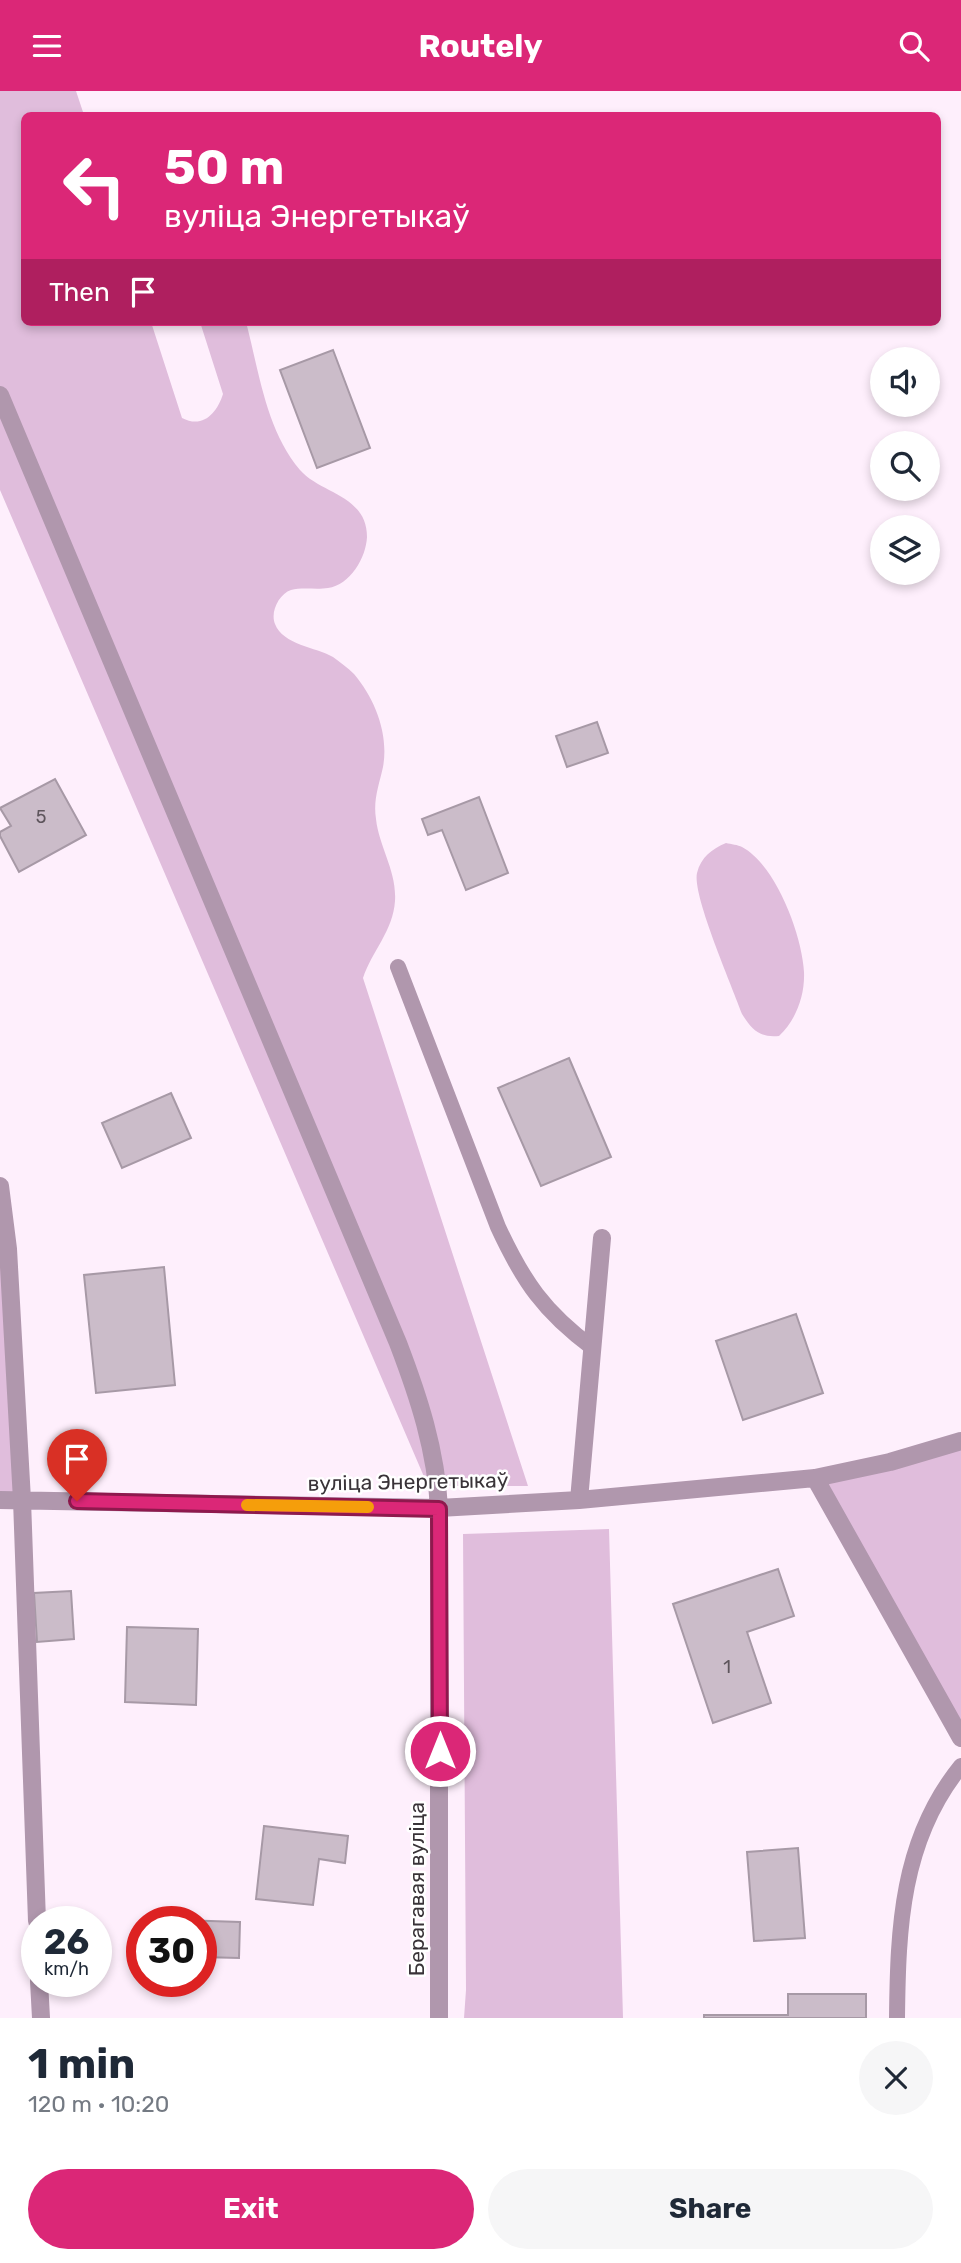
<!DOCTYPE html>
<html lang="en">
<head>
<meta charset="utf-8">
<style>
	body { margin:0; font-family:Rubik,sans-serif; background:#f6f6f7; color:#1f2937; height:100vh; display:flex; flex-direction:column; font-size:26px; white-space:nowrap }
	* { box-sizing:border-box; margin:0 }
	p { font-size:23px; color:#747a83 }
	.icon { flex:none; width:38px; height:38px; fill:none; stroke:currentColor; stroke-width:2; stroke-linecap:round; stroke-linejoin:round }
	.map { position:relative; height:1927px; overflow:hidden }
	.details { display:flex; flex-direction:column; background:#fff; flex:1 }
	.details>* { flex:none }
	.guide { position:absolute; left:21px; top:21px; width:920px; height:214px; border-radius:10px; box-shadow:0 4px 10px #0003; background:#db2777; color:#fff; overflow:hidden }
	.fabs { position:absolute; left:870px; top:256px; display:grid; gap:14px }
	.fabs a { display:grid; place-items:center; width:70px; height:70px; border-radius:50%; background:#fff; box-shadow:0 4px 10px #0003; font-size:35px }
	.speed { position:absolute; left:21px; top:1815px; display:flex; gap:14px; font-size:35px; font-weight:700; text-align:center }
	.speed>* { display:grid; place-content:center; width:91px; height:91px; border-radius:50%; background:#fff; box-shadow:0 4px 10px #0003; line-height:1 }
	.speed small { font-size:18px; font-weight:400 }
	.speed .limit { border:10px solid #d22; background:#fff; color:#111 }
	.pin { position:absolute; display:grid; place-items:center; width:60px; height:60px; color:#fff; margin:-72px -30px; border-radius:50% 50% 50% 0; rotate:-45deg; box-shadow:0 0 7px #0007 }
	.pin .icon { rotate:45deg }
	.me { position:absolute; width:77px; margin:-38px; rotate:0deg; stroke-linejoin:round; filter:drop-shadow(0 0 5px #0008) }
	.turn { display:flex; align-items:center; gap:24px; height:147px; padding:0 28px; font-size:32px }
	.turn .icon { width:91px; height:91px; stroke-width:2.5 }
	.turn b { display:block; font-size:49px; line-height:60px }
	.then { display:flex; align-items:center; height:66px; padding:0 28px; background:#0003; gap:14px; font-size:26px }
	.round { display:grid; place-items:center; flex:none; width:74px; height:74px; border-radius:37px; background:#f6f6f7 }
	.head { display:flex; align-items:center; justify-content:space-between; height:119px; padding:0 28px }
	h1 { font-size:42px; font-weight:700; line-height:52px }
	.primary-button { display:flex; gap:14px; margin-top:auto; padding:14px 28px }
	.primary-button a { flex:1; height:80px; border-radius:42px; background:#db2777; color:#fff; font-size:28px; font-weight:700; line-height:80px; text-align:center }
	.primary-button a+a { background:#f6f6f7; color:#1f2937 }
	header { display:flex; justify-content:space-between; align-items:center; height:91px; padding:0 28px; background:#db2777; color:#fff; font-size:32px; font-weight:700 }
	.map>svg:first-child { display:block }
	.green { fill:#e0bddc }
	.building { fill:#cbbcc9; stroke:#a799a6; stroke-width:2 }
	.lines { fill:none; stroke-linecap:round; stroke-linejoin:round }
	.lane { stroke:#b097ad; stroke-width:16 }
	.street { stroke:#b097ad; stroke-width:18 }
	.route-casing { stroke:#8e194d; stroke-width:18 }
	.route { stroke:#db2777; stroke-width:12 }
	.slow { stroke:#f59e0b; stroke-width:12 }
	.labels { text-anchor:middle; stroke-width:5; stroke-linejoin:round; paint-order:stroke }
	.number-label { font-size:18px; fill:#5e555c }
	.street-label { font-size:21px; fill:#393338; stroke:#fff }
</style>
</head>
<body>
<header><svg class="icon" aria-label="menu" viewBox="0 0 24 24"><path d="M4 6h16M4 12h16M4 18h16"/></svg>Routely<svg class="icon" aria-label="search" viewBox="0 0 24 24"><circle cx="10" cy="10" r="6"/><path d="M15 15l6 6"/></svg></header>
<div class="map">
<svg width="961" height="1927" viewBox="0 0 961 1927">
	<rect width="100%" height="100%" fill="#feeffc"/>
	<!-- green -->
	<path class="green" d="M0 0H76L84 24H24V231H151L182 327C203 338 217 322 223 303L200 231H246C259 280 266 339 300 379 321 403 367 404 367 446 366 467 350 494 328 497 317 499 302 496 291 499 279 503 270 521 275 533 283 554 316 556 333 566 340 571 348 577 354 583 375 608 389 643 383 676 379 694 373 709 376 728 379 756 397 780 395 810 393 840 372 860 363 887L528 1395H428L0 399Z
		M726 752C731 753 738 754 742 756 776 774 802 844 804 881 805 905 796 929 779 945 760 947 752 939 742 923 733 897 692 804 697 782 701 766 712 758 726 752Z
		M0 1095 22 1409H0Z
		M961 1350V1647L815 1387Z
		M609 1438 623 1927H464L466 1899 463 1443Z"/>
	<!-- building -->
	<path class="building" d="M333 259 370 357 317 377 280 279Z
		M597 631 608 662 567 676 556 645Z
		M55 688 86 744 19 781 0 745V741L11 735 0 717Z
		M479 706 508 782 466 799 442 739 428 744 422 728Z
		M569 967 611 1066 541 1095 498 997Z
		M171 1002 191 1047 122 1077 102 1032Z
		M164 1176 175 1294 96 1302 84 1184Z
		M796 1223 823 1302 743 1329 716 1250Z
		M778 1478 794 1525 747 1541 771 1612 713 1632 673 1513Z
		M71 1500 74 1548 37 1551 34 1502Z
		M127 1536 198 1538 196 1614 125 1611Z
		M264 1735 348 1745 345 1772 319 1768 313 1814 256 1808Z
		M798 1757 805 1847 754 1850 747 1761Z
		M180 1829 240 1831 239 1867 201 1866V1830Z
		M788 1903H866V1927H704V1924H788Z"/>
	<g class="lines">
		<!-- lane -->
		<path class="lane" d="M398 876 498 1136C523 1190 544 1221 593 1257
			M897 1927C898 1837 901 1749 961 1675"/>
		<!-- street -->
		<path class="street" d="M0 304 398 1252C419 1307 436 1359 439 1417V1927
			M0 1095 8 1158 22 1409 37 1830
			M815 1387 961 1647
			M0 1409 439 1417 579 1409 815 1387 890 1371 961 1350
			M579 1409 602 1147
			M39 1890 41 1927"/>
	</g>
	<g class="lines">
		<!-- route casing -->
		<g class="route-casing">
			<path id="route" d="M77 1410 439 1418 440 1660"/>
		</g>
		<!-- route -->
		<use href="#route" class="route"/>
		<!-- slow -->
		<path class="slow" d="M247 1414 368 1416"/>
	</g>
	<g class="labels">
		<!-- number labels -->
		<g class="number-label">
			<text x="41" y="732">5</text>
			<text x="727" y="1582">1</text>
		</g>
		<!-- street labels -->
		<g class="street-label">
			<text transform="translate(408 1391) rotate(-1)" y="7">вуліца Энергетыкаў</text>
			<text transform="translate(417 1798) rotate(-90)" y="7">Берагавая вуліца</text>
		</g>
	</g>
</svg>
<div class="fabs">
<a><svg class="icon" aria-label="sound" viewBox="0 0 24 24"><path d="M4 9h4l5-4v14l-5-4H4zM17 9q2 3 0 6"/></svg></a>
<a><svg class="icon" aria-label="search" viewBox="0 0 24 24"><circle cx="10" cy="10" r="6"/><path d="M15 15l6 6"/></svg></a>
<a><svg class="icon" aria-label="layers" viewBox="0 0 24 24"><path d="M12 4l9 5-9 5-9-5zM3 14l9 5 9-5"/></svg></a>
</div>
<div class="speed"><div>26<small>km/h</small></div><div class="limit">30</div></div>
<div class="pin" style="left:77px;top:1410px;background:#d93025"><svg class="icon" aria-label="arrive" viewBox="0 0 24 24"><path d="M6 21V4h12l-3 4 3 4H6"/></svg></div>
<svg class="me" style="left:440px;top:1660px" viewBox="-20 -20 40 40"><circle r="17" fill="#db2777" stroke="#fff" stroke-width="3"/><path d="M0-11L8 9 0 5-8 9z" fill="#fff"/></svg>
<div class="guide">
<div class="turn"><svg class="icon" aria-label="left" viewBox="0 0 24 24"><path d="M17 20v-9H6M10 6l-5 5 5 5"/></svg><div><b>50 m</b>вуліца Энергетыкаў</div></div>
<div class="then">Then<svg class="icon" aria-label="arrive" viewBox="0 0 24 24"><path d="M6 21V4h12l-3 4 3 4H6"/></svg></div>
</div>
</div>
<section class="details">
<div class="head"><div><h1>1 min</h1><p>120 m · 10:20</p></div><a class="round"><svg class="icon" aria-label="close" viewBox="0 0 24 24"><path d="M6 6l12 12M18 6L6 18"/></svg></a></div>
<div class="primary-button"><a>Exit</a><a>Share</a></div>
</section>
</body>
</html>
